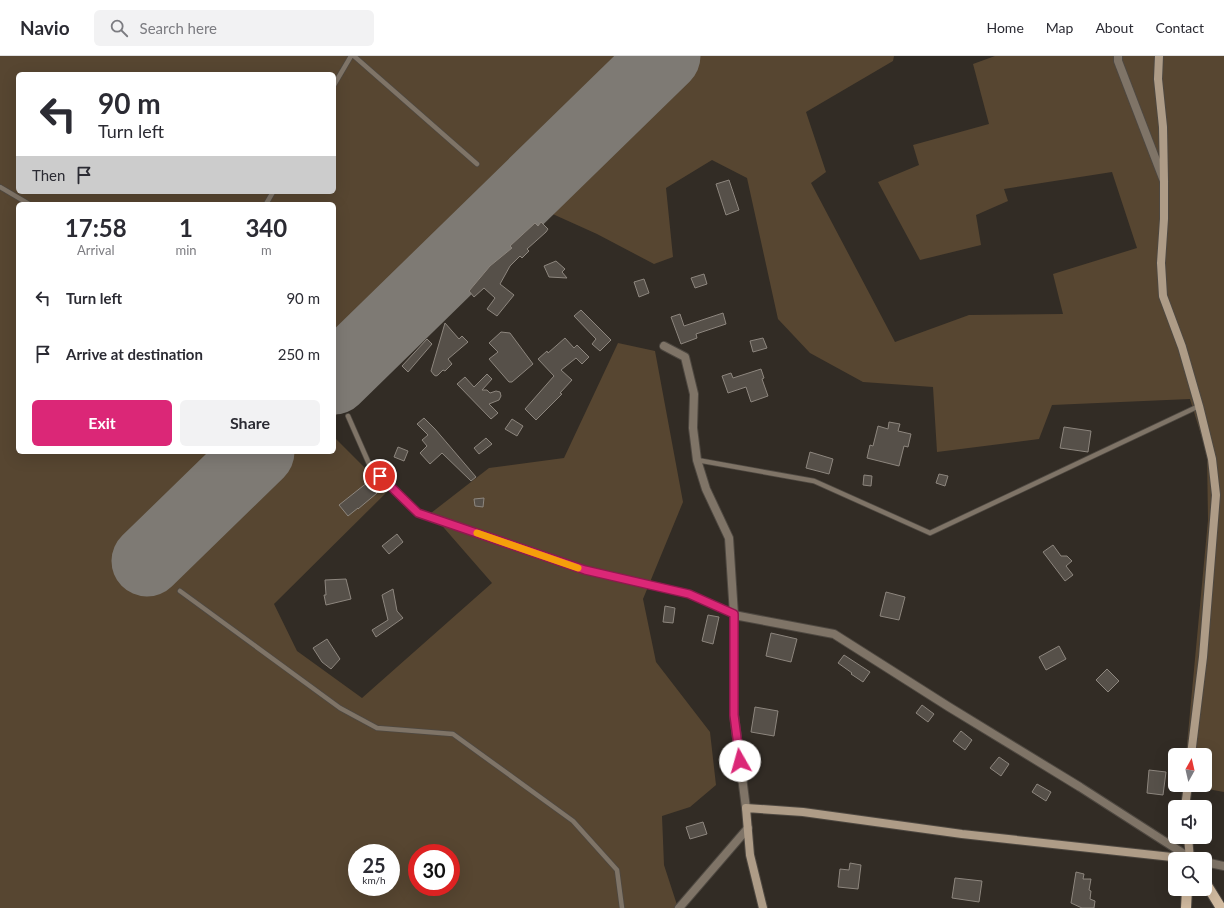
<!DOCTYPE html>
<html lang="en">
<head>
<meta charset="utf-8">
<style>
	body { margin:0; font-family:Lato,sans-serif; background:#f2f2f3; color:#2b2b33; height:100vh; display:flex; flex-direction:column; font-size:15px; white-space:nowrap }
	* { box-sizing:border-box; margin:0 }
	p { font-size:13px; color:#7c7c81 }
	.icon { flex:none; width:22px; height:22px; fill:none; stroke:currentColor; stroke-width:2; stroke-linecap:round; stroke-linejoin:round }
	.map { position:relative; flex:1; overflow:hidden }
	.sheet { position:absolute; left:16px; top:146px; width:320px; height:252px; display:flex; flex-direction:column; background:#fff; border-radius:6px; box-shadow:0 4px 16px #0002 }
	.sheet>* { flex:none }
	.banner { position:absolute; left:16px; top:16px; width:320px; height:122px; border-radius:6px; box-shadow:0 4px 16px #0002; background:#fff; color:#2b2b33; overflow:hidden }
	.needle { width:26px; rotate:8deg }
	.tools { position:absolute; left:1168px; top:692px; display:grid; gap:8px }
	.tools a { display:grid; place-items:center; width:44px; height:44px; border-radius:6px; background:#fff; box-shadow:0 4px 16px #0002; font-size:20px }
	.speed { position:absolute; left:348px; top:788px; display:flex; gap:8px; font-size:20px; font-weight:700; text-align:center }
	.speed>* { display:grid; place-content:center; width:52px; height:52px; border-radius:50%; background:#fff; box-shadow:0 4px 16px #0002; line-height:1 }
	.speed small { font-size:10px; font-weight:400 }
	.speed .limit { border:6px solid #d22; background:#fff; color:#111 }
	.pin { position:absolute; display:grid; place-items:center; width:34px; height:34px; color:#fff; margin:-17px; border:2px solid #fff; border-radius:50%; box-shadow:0 1px 4px #0007 }
	.me { position:absolute; width:44px; margin:-22px; rotate:353deg; stroke-linejoin:round; filter:drop-shadow(0 0 3px #0008) }
	.turn { display:flex; align-items:center; gap:14px; height:84px; padding:0 16px; font-size:18px }
	.turn .icon { width:52px; height:52px; stroke-width:2.5 }
	.turn b { display:block; font-size:28px; line-height:34px }
	.then { display:flex; align-items:center; height:38px; padding:0 16px; background:#0003; gap:8px; font-size:15px }
	.eta { display:flex; justify-content:space-evenly; align-items:center; height:68px; text-align:center }
	.eta b { font-size:24px; font-weight:700; line-height:28px }
	.primary-button { display:flex; gap:8px; margin-top:auto; padding:8px 16px }
	.primary-button a { flex:1; height:46px; border-radius:6px; background:#db2777; color:#fff; font-size:16px; font-weight:700; line-height:46px; text-align:center }
	.primary-button a+a { background:#f2f2f3; color:#2b2b33 }
	ul { padding:0; list-style:none }
	li { display:flex; align-items:center; gap:12px; height:56px; padding:0 16px }
	li div { flex:1 }
	li b { display:block; font-size:15px }
	li em { font-style:normal }
	header { display:flex; align-items:center; gap:24px; box-sizing:border-box; height:56px; padding:0 20px; background:#fff; border-bottom:1px solid #e1e1e2 }
	header strong { font-size:19px }
	nav { display:flex; gap:22px; margin-inline-start:auto; font-size:14px }
	.search { width:280px; height:36px; background:#f2f2f3; display:flex; align-items:center; gap:10px; box-sizing:border-box; padding:0 14px; border-radius:6px; color:#7c7c81; font-size:15px }
	.map>svg:first-child { display:block }
	.green { fill:#574631; fill-rule:evenodd }
	.lines { fill:none; stroke-linecap:round; stroke-linejoin:round }
	.runway { stroke:#7e7a74; stroke-width:71 }
	.building { fill:#565049; stroke:#8d867e }
	.lane-casing { stroke:#4e4841; stroke-width:6 }
	.street-casing { stroke:#4e4841; stroke-width:10 }
	.secondary-casing { stroke:#4e4841; stroke-width:10 }
	.primary-casing { stroke:#4e4841; stroke-width:12 }
	.lane { stroke:#7f7467; stroke-width:4.5 }
	.street { stroke:#7f7467; stroke-width:8 }
	.secondary { stroke:#ae9c87; stroke-width:8 }
	.primary { stroke:#d2bba0; stroke-width:10 }
	.route-casing { stroke:#8e194d; stroke-width:10 }
	.route { stroke:#db2777; stroke-width:7 }
	.slow { stroke:#f59e0b; stroke-width:7 }
</style>
</head>
<body>
<header>
<strong>Navio</strong>
<div class="search"><svg class="icon" aria-label="search" viewBox="0 0 24 24"><circle cx="10" cy="10" r="6"/><path d="M15 15l6 6"/></svg>Search here</div>
<nav><a>Home</a><a>Map</a><a>About</a><a>Contact</a></nav>
</header>
<div class="map">
<svg width="1224" height="852" viewBox="0 0 1224 852">
	<rect width="100%" height="100%" fill="#322c25"/>
	<!-- green -->
	<path class="green" d="M0 0H894L893 5 806 56 826 116 811 127 895 286 969 259 1063 258 1053 218 1137 192 1112 116 1004 133 1008 145 976 159 981 189 920 204 878 126 919 109 913 89 989 68 973 8 995 0H1224V736L1186 729H1205V699H1186L1208 464 1207 398 1190 343 1052 349 1039 383 937 396 933 331 863 326 810 297 778 263 747 122 712 104 666 132 673 201 654 208 597 178 546 155 334 361V148H18V396H334V381L388 435 274 548 297 595 362 642 492 527 431 457 489 412 564 402 618 287 655 295 683 446 643 543 656 606 710 676 716 729 690 751 662 760 664 809 678 852H0ZM18 18H334V136H18ZM357 797H391V831H357ZM417 797H451V831H417Z"/>
	<g class="lines">
		<!-- runway -->
		<path class="runway" d="M334 323 665 0
			M147 505 259 396"/>
	</g>
	<!-- building -->
	<path class="building" d="M729 124 739 154 726 159 716 128Z
		M541 166 548 173 546 176 527 193 529 195 522 202 520 200 510 210 500 228 514 239 497 260 487 253 495 242 484 232 474 241 469 235 490 210 512 192 510 190 535 167 538 170Z
		M556 205 565 213 562 216 567 222 549 221 544 210Z
		M704 218 707 228 695 232 691 222Z
		M644 223 649 237 639 241 634 226Z
		M581 254 611 284 600 295 592 288 596 283 574 260Z
		M723 257 726 268 696 278 697 282 681 288 671 261 680 258 684 270Z
		M445 267 459 283 462 280 468 286 448 303 452 308 445 315 443 314 438 319 436 320 434 319 431 315Z
		M501 276 510 277 533 308 512 326H509L489 303 498 296 489 287Z
		M565 282 574 292 577 289 589 301 582 308 576 302 561 314 572 324 560 337 562 338 536 364 525 353 554 320 538 303 547 295 548 297Z
		M763 282 767 292 753 296 750 285Z
		M427 283 432 288 408 316 402 310Z
		M761 313 764 322 762 323 768 340 751 346 746 331 728 337 722 320 731 317 733 322Z
		M487 318 492 323 482 334H487L490 337 496 335 500 336 501 340 499 344 489 348 498 357 491 363 457 328 465 321 474 331Z
		M424 362 435 373 476 421 471 425 442 397 430 408 420 397 427 390 422 384 428 379 417 368Z
		M512 363 523 370 517 380 505 373Z
		M889 366 900 368 898 375 911 378 908 391 904 390 899 410 867 402 870 389 873 390 878 370 888 373Z
		M1064 371 1091 375 1088 396 1060 392Z
		M486 382 492 388 479 398 474 392Z
		M398 391 408 395 404 405 394 401Z
		M810 396 833 403 829 418 806 412Z
		M939 418 948 420 945 430 936 427Z
		M864 419 872 420 871 430 863 429Z
		M368 426 377 437 358 453V452L348 460 339 449Z
		M484 442 483 451 475 450 474 443Z
		M397 478 403 486 389 498 382 490Z
		M1053 489 1061 500H1067L1072 505 1066 510 1073 519 1065 525 1043 496Z
		M346 523 351 543 326 549 324 539H326L325 524Z
		M393 533 397 555 403 562 376 581 372 574 388 564 382 539Z
		M886 536 905 541 899 564 880 560Z
		M665 550 675 552 673 567 663 566Z
		M708 559 719 561 713 588 702 585Z
		M771 577 797 583 791 606 766 600Z
		M327 583 340 603 331 613 322 606 313 592Z
		M1059 590 1066 603 1046 614 1039 601Z
		M844 599 870 616 863 626 851 618 852 617 838 607Z
		M1107 613 1119 625 1108 636 1096 624Z
		M922 649 934 658 928 666 916 657Z
		M755 651 778 655 774 680 751 676Z
		M961 675 972 684 965 694 953 685Z
		M999 701 1009 708 1001 720 990 712Z
		M1149 714 1166 716 1163 739 1147 737Z
		M1037 728 1051 736 1046 745 1032 736Z
		M703 766 707 778 690 783 686 771Z
		M850 807 861 809 858 833 838 831 840 813 849 814Z
		M1076 816 1084 818 1083 823H1091L1089 834 1091 835 1090 843 1095 845 1094 852H1082L1071 847Z
		M955 822 982 825 979 846 952 842Z"/>
	<g class="lines">
		<!-- lane casing -->
		<g class="lane-casing">
			<path id="lane" d="M354 0 477 108
				M334 29 351 0
				M0 131 29 148
				M266 148 273 136
				M348 360 370 410 418 457 585 515 689 539 734 558
				M697 404 814 425 930 477 1199 350
				M180 535 340 652 377 672 453 678 573 765 617 814 622 852"/>
		</g>
		<!-- street casing -->
		<g class="street-casing">
			<path id="street" d="M1118 0V5L1164 125
				M664 290 685 301 694 338 693 372 697 404 706 433 729 482 734 559V659L746 752
				M734 559 834 578 949 651 1080 731 1192 803
				M1205 806 1224 810
				M679 852 748 772"/>
		</g>
		<!-- secondary casing -->
		<g class="secondary-casing">
			<path id="secondary" d="M1159 0 1158 23 1163 71 1164 125V163L1161 207 1163 240 1182 291 1199 350 1212 403 1216 439 1203 601 1191 699
				M1185 751 1188 729
				M763 852 750 799 746 752 803 756 962 778 1190 803 1188 781"/>
		</g>
		<!-- primary casing -->
		<g class="primary-casing">
			<path id="primary" d="M1190 803H1191
				M1205 826 1221 852
				M1186 852 1187 833"/>
		</g>
		<!-- lane -->
		<use href="#lane" class="lane"/>
		<!-- street -->
		<use href="#street" class="street"/>
		<!-- secondary -->
		<use href="#secondary" class="secondary"/>
		<!-- primary -->
		<use href="#primary" class="primary"/>
	</g>
	<g class="lines">
		<!-- route casing -->
		<g class="route-casing">
			<path id="route" d="M380 420 418 457 585 514 689 538 734 558V659L740 705"/>
		</g>
		<!-- route -->
		<use href="#route" class="route"/>
		<!-- slow -->
		<path class="slow" d="M477 477 578 512"/>
	</g>
</svg>
<div class="tools">
<a><svg class="needle" viewBox="-14 -14 28 28"><path d="M0-13l5 13h-10z" fill="#e53935"/><path d="M0 13l5-13h-10z" fill="#7c7c81"/></svg></a>
<a><svg class="icon" aria-label="sound" viewBox="0 0 24 24"><path d="M4 9h4l5-4v14l-5-4H4zM17 9q2 3 0 6"/></svg></a>
<a><svg class="icon" aria-label="search" viewBox="0 0 24 24"><circle cx="10" cy="10" r="6"/><path d="M15 15l6 6"/></svg></a>
</div>
<div class="speed"><div>25<small>km/h</small></div><div class="limit">30</div></div>
<div class="pin" style="left:380px;top:420px;background:#d93025"><svg class="icon" aria-label="arrive" viewBox="0 0 24 24"><path d="M6 21V4h12l-3 4 3 4H6"/></svg></div>
<svg class="me" style="left:740px;top:705px" viewBox="-20 -20 40 40"><circle r="19" fill="#fff"/><path d="M0-13L10 11 0 6-10 11z" fill="#db2777"/></svg>
<div class="banner">
<div class="turn"><svg class="icon" aria-label="left" viewBox="0 0 24 24"><path d="M17 20v-9H6M10 6l-5 5 5 5"/></svg><div><b>90 m</b>Turn left</div></div>
<div class="then">Then<svg class="icon" aria-label="arrive" viewBox="0 0 24 24"><path d="M6 21V4h12l-3 4 3 4H6"/></svg></div>
</div>
<section class="sheet">
<div class="eta">
<div><b>17:58</b><p>Arrival</p></div>
<div><b>1</b><p>min</p></div>
<div><b>340</b><p>m</p></div>
</div>
<ul>
<li><svg class="icon" aria-label="left" viewBox="0 0 24 24"><path d="M17 20v-9H6M10 6l-5 5 5 5"/></svg><div><b>Turn left</b></div><em>90 m</em></li>
<li><svg class="icon" aria-label="arrive" viewBox="0 0 24 24"><path d="M6 21V4h12l-3 4 3 4H6"/></svg><div><b>Arrive at destination</b></div><em>250 m</em></li>
</ul>
<div class="primary-button"><a>Exit</a><a>Share</a></div>
</section>
</div>
</body>
</html>
